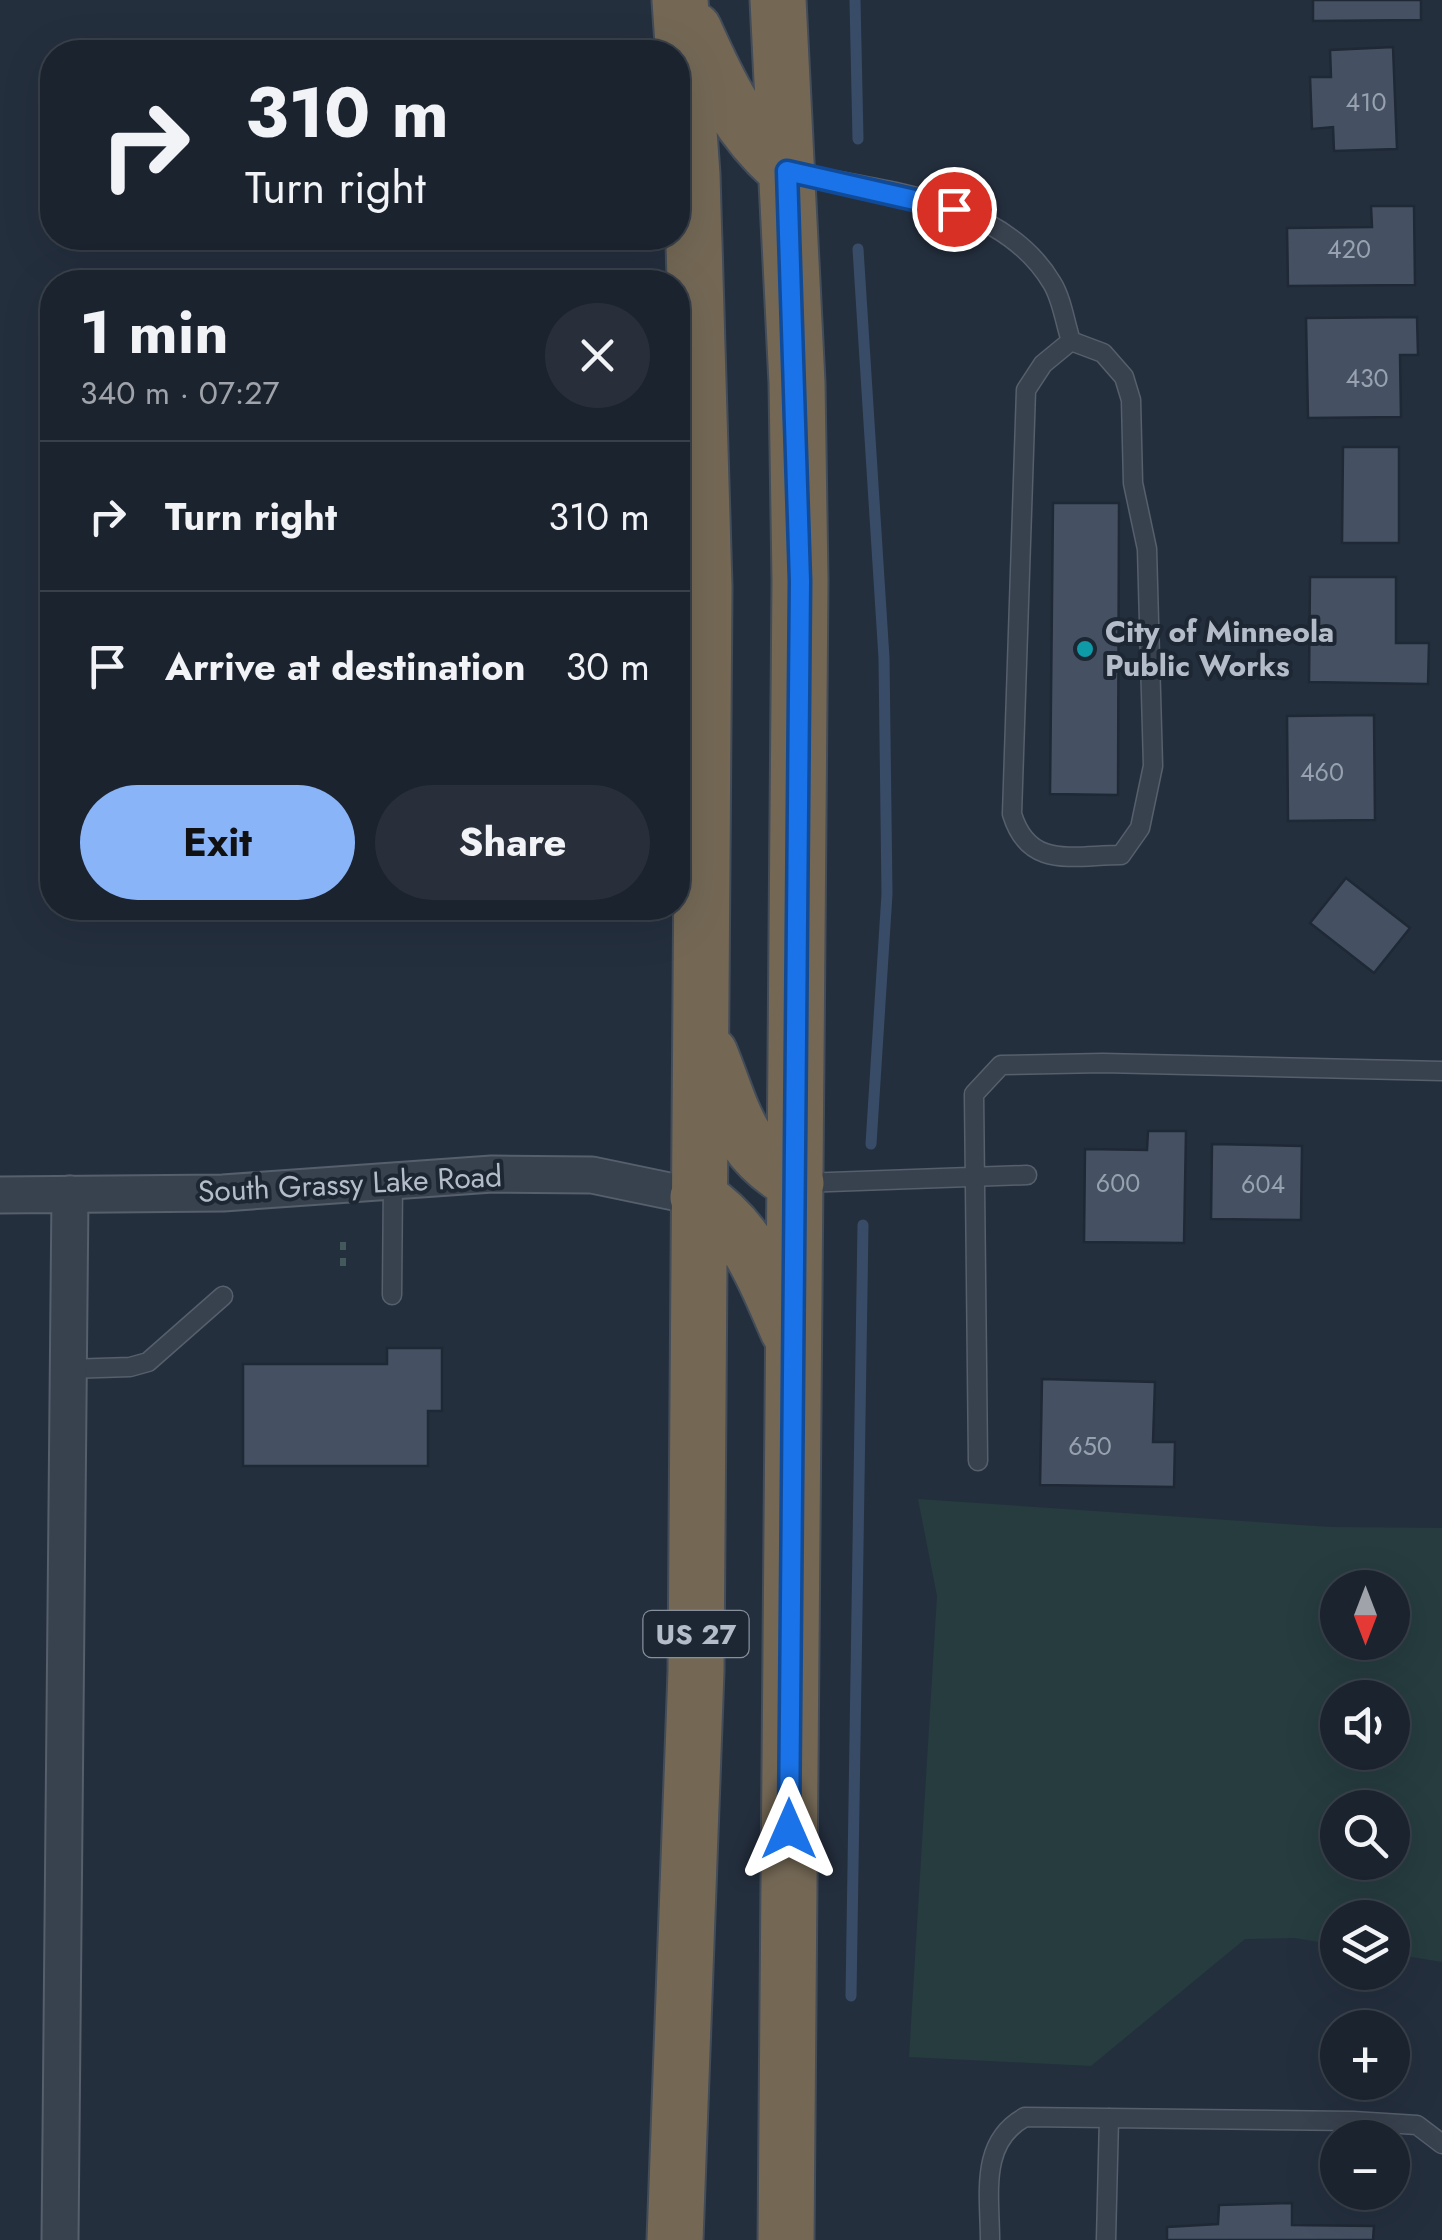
<!DOCTYPE html>
<html lang="en">
<head>
<meta charset="utf-8">
<style>
	body { margin:0; font-family:Jost,sans-serif; background:#282f3a; color:#f1f3f6; height:100vh; display:flex; flex-direction:column; font-size:38px; white-space:nowrap }
	* { box-sizing:border-box; margin:0 }
	p { font-size:32px; color:#a0a4aa }
	.icon { flex:none; width:55px; height:55px; fill:none; stroke:currentColor; stroke-width:2; stroke-linecap:round; stroke-linejoin:round }
	.map { position:relative; flex:1; overflow:hidden }
	.panel { position:absolute; left:40px; top:270px; width:650px; height:650px; display:flex; flex-direction:column; background:#1b232e; border-radius:40px; box-shadow:0 10px 40px #0002,0 0 0 2px #39404a }
	.panel>* { flex:none }
	.hud { position:absolute; left:40px; top:40px; width:650px; height:210px; border-radius:40px; box-shadow:0 10px 40px #0002,0 0 0 2px #39404a; background:#1b232e; color:#f1f3f6; overflow:hidden }
	.needle { width:65px; rotate:180deg }
	.controls { position:absolute; left:1320px; top:1570px; display:grid; gap:20px }
	.controls a { display:grid; place-items:center; width:90px; height:90px; border-radius:50%; background:#1b232e; box-shadow:0 10px 40px #0002,0 0 0 2px #39404a; font-size:50px }
	.pin { position:absolute; display:grid; place-items:center; width:85px; height:85px; color:#fff; margin:-42px; border:5px solid #fff; border-radius:50%; box-shadow:0 2px 10px #0007 }
	.me { position:absolute; width:110px; margin:-55px; rotate:0deg; stroke-linejoin:round; filter:drop-shadow(0 0 8px #0008) }
	.turn { display:flex; align-items:center; gap:35px; height:210px; padding:0 40px; font-size:45px }
	.turn .icon { width:130px; height:130px; stroke-width:2.5 }
	.turn b { display:block; font-size:70px; line-height:85px }
	.round { display:grid; place-items:center; flex:none; width:105px; height:105px; border-radius:52px; background:#282f3a }
	.overview { display:flex; align-items:center; justify-content:space-between; height:170px; padding:0 40px }
	h1 { font-size:60px; font-weight:700; line-height:75px }
	.action { display:flex; gap:20px; margin-top:auto; padding:20px 40px }
	.action a { flex:1; height:115px; border-radius:60px; background:#8ab4f8; color:#111; font-size:40px; font-weight:700; line-height:115px; text-align:center }
	.action a+a { background:#282f3a; color:#f1f3f6 }
	ul { padding:0; list-style:none }
	li { display:flex; align-items:center; gap:30px; height:150px; padding:0 40px; border-top:2px solid #39404a }
	li div { flex:1 }
	li b { display:block; font-size:38px }
	li em { font-style:normal }
	.map>svg:first-child { display:block }
	.green { fill:#263c3f; fill-rule:evenodd }
	.lines { fill:none; stroke-linecap:round; stroke-linejoin:round }
	.stream { stroke:#394c67; stroke-width:11 }
	.building { fill:#455162; stroke:#1f2835; stroke-width:2.5 }
	.lane-casing { stroke:#565f6c; stroke-width:21 }
	.street-casing { stroke:#565f6c; stroke-width:39 }
	.highway-casing { stroke:#434c59; stroke-width:59 }
	.path { stroke:#44595c; stroke-width:6; stroke-dasharray:8 8; stroke-linecap:butt }
	.lane { stroke:#38414e; stroke-width:18 }
	.street { stroke:#38414e; stroke-width:35 }
	.highway { stroke:#746855; stroke-width:55 }
	.route-casing { stroke:#114b97; stroke-width:25 }
	.route { stroke:#1a73e8; stroke-width:18 }
	.culture-dot { fill:#0f9aa8; stroke:#1d2633; stroke-width:4 }
	.labels { text-anchor:middle; stroke-width:8; stroke-linejoin:round; paint-order:stroke }
	.number-label { font-size:25px; fill:#98a1af }
	.shield { fill:#1d2633; stroke:#878f9c; stroke-width:2.5 }
	.shield-label { font-size:28px; font-weight:bold; fill:#b4bcc9 }
	.poi-label { font-size:30px; font-weight:bold; fill:#b4bcc9; stroke:#1d2633; text-anchor:start }
	.street-label { font-size:30px; fill:#b4bcc9; stroke:#1d2633 }
</style>
</head>
<body>
<div class="map">
<svg width="1442" height="2240" viewBox="0 0 1442 2240">
	<rect width="100%" height="100%" fill="#242f3e"/>
	<!-- green -->
	<path class="green" d="M918 1499 1330 1527 1442 1528V1962L1393 1954 1392 1918H1338L1337 1945 1295 1938 1245 1939 1091 2066 909 2057 937 1596ZM1338 1588H1392V1642H1338ZM1338 1698H1392V1752H1338ZM1338 1808H1392V1862H1338Z"/>
	<g class="lines">
		<!-- stream -->
		<path class="stream" d="M855 0 858 139
			M858 249 884 658 887 894 871 1144
			M851 1996 863 1225"/>
	</g>
	<!-- building -->
	<path class="building" d="M1313 0H1421V20L1313 21Z
		M1393 47 1397 149 1334 151 1333 127 1312 129 1310 77H1331L1330 50Z
		M1371 206H1414L1415 285 1288 286 1287 228 1372 227Z
		M1417 317 1418 355H1400L1401 417 1308 418 1306 318Z
		M1343 447H1399V543H1342Z
		M1053 503H1119L1118 795 1050 794Z
		M1310 577H1396V643H1429L1428 684 1309 682Z
		M1374 715 1375 820 1288 821 1287 716Z
		M1346 878 1410 928 1374 973 1310 923Z
		M1148 1131H1186L1184 1243 1084 1242 1085 1149 1147 1150Z
		M1212 1144 1302 1146 1301 1220 1211 1219Z
		M387 1348H442V1411H428V1466H243V1364H387Z
		M1042 1379 1155 1382 1153 1442H1175L1174 1487 1040 1485Z
		M1292 2203V2225L1374 2226 1373 2240H1167V2227L1218 2224 1219 2205Z"/>
	<g class="lines">
		<!-- lane casing -->
		<g class="lane-casing">
			<path id="lane" d="M792 172C880 191 1001 197 1052 283 1062 299 1065 323 1071 341L1043 364 1026 390 1012 814C1029 870 1073 855 1121 855L1140 828 1153 766 1147 549 1133 483 1131 400 1124 377 1103 353 1071 341
				M802 1183 1027 1175
				M392 1295 393 1181
				M68 1369 130 1367 148 1362 223 1296
				M978 1461 974 1094 1001 1065 1103 1063 1442 1071
				M990 2240C990 2195 979 2142 1025 2117L1353 2121 1417 2125 1442 2144
				M1106 2240 1109 2118"/>
		</g>
		<!-- street casing -->
		<g class="street-casing">
			<path id="street" d="M0 1195 223 1193 492 1174 592 1175 698 1197
				M60 2240 70 1194"/>
		</g>
		<!-- highway casing -->
		<g class="highway-casing">
			<path id="highway" d="M778 0 797 383 800 581 786 2240
				M694 30C719 86 740 131 787 171
				M710 1054C734 1113 737 1150 796 1183
				M698 1197C751 1233 763 1274 788 1330
				M675 2240 696 1671 704 587 692 175 680 0"/>
		</g>
		<!-- path -->
		<path class="path" d="M343 1242V1273"/>
		<!-- lane -->
		<use href="#lane" class="lane"/>
		<!-- street -->
		<use href="#street" class="street"/>
		<!-- highway -->
		<use href="#highway" class="highway"/>
	</g>
	<g class="lines">
		<!-- route casing -->
		<g class="route-casing">
			<path id="route" d="M789 1829 800 581 787 171 954 209"/>
		</g>
		<!-- route -->
		<use href="#route" class="route"/>
	</g>
	<!-- markers -->
	<circle class="culture-dot" cx="1085" cy="649" r="10"/>
	<g class="labels">
		<!-- number labels -->
		<g class="number-label">
			<text x="1366" y="111">410</text>
			<text x="1349" y="258">420</text>
			<text x="1367" y="387">430</text>
			<text x="1322" y="781">460</text>
			<text x="1118" y="1192">600</text>
			<text x="1263" y="1193">604</text>
			<text x="1090" y="1455">650</text>
		</g>
		<!-- shield labels -->
		<rect class="shield" x="643.5" y="1611" width="105" height="46" rx="8"/>
		<g class="shield-label">
			<text x="696" y="1644">US 27</text>
		</g>
		<!-- poi labels -->
		<g class="poi-label">
			<text x="1105" y="642">City of Minneola<tspan x="1105" dy="34">Public Works</tspan></text>
		</g>
		<!-- street labels -->
		<g class="street-label">
			<text transform="translate(350 1184) rotate(-3)" y="10">South Grassy Lake Road</text>
		</g>
	</g>
</svg>
<div class="controls">
<a><svg class="needle" viewBox="-14 -14 28 28"><path d="M0-13l5 13h-10z" fill="#e53935"/><path d="M0 13l5-13h-10z" fill="#a0a4aa"/></svg></a>
<a><svg class="icon" aria-label="sound" viewBox="0 0 24 24"><path d="M4 9h4l5-4v14l-5-4H4zM17 9q2 3 0 6"/></svg></a>
<a><svg class="icon" aria-label="search" viewBox="0 0 24 24"><circle cx="10" cy="10" r="6"/><path d="M15 15l6 6"/></svg></a>
<a><svg class="icon" aria-label="layers" viewBox="0 0 24 24"><path d="M12 4l9 5-9 5-9-5zM3 14l9 5 9-5"/></svg></a>
<a>+</a>
<a>−</a>
</div>
<div class="pin" style="left:954px;top:209px;background:#d93025"><svg class="icon" aria-label="arrive" viewBox="0 0 24 24"><path d="M6 21V4h12l-3 4 3 4H6"/></svg></div>
<svg class="me" style="left:789px;top:1829px" viewBox="-20 -20 40 40"><path d="M0-17L14 15 0 8-14 15z" fill="#1a73e8" stroke="#fff" stroke-width="4"/></svg>
<div class="hud">
<div class="turn"><svg class="icon" aria-label="right" viewBox="0 0 24 24"><path d="M7 20v-9h11M14 6l5 5-5 5"/></svg><div><b>310 m</b>Turn right</div></div>
</div>
<section class="panel">
<div class="overview"><div><h1>1 min</h1><p>340 m · 07:27</p></div><a class="round"><svg class="icon" aria-label="close" viewBox="0 0 24 24"><path d="M6 6l12 12M18 6L6 18"/></svg></a></div>
<ul>
<li><svg class="icon" aria-label="right" viewBox="0 0 24 24"><path d="M7 20v-9h11M14 6l5 5-5 5"/></svg><div><b>Turn right</b></div><em>310 m</em></li>
<li><svg class="icon" aria-label="arrive" viewBox="0 0 24 24"><path d="M6 21V4h12l-3 4 3 4H6"/></svg><div><b>Arrive at destination</b></div><em>30 m</em></li>
</ul>
<div class="action"><a>Exit</a><a>Share</a></div>
</section>
</div>
</body>
</html>
